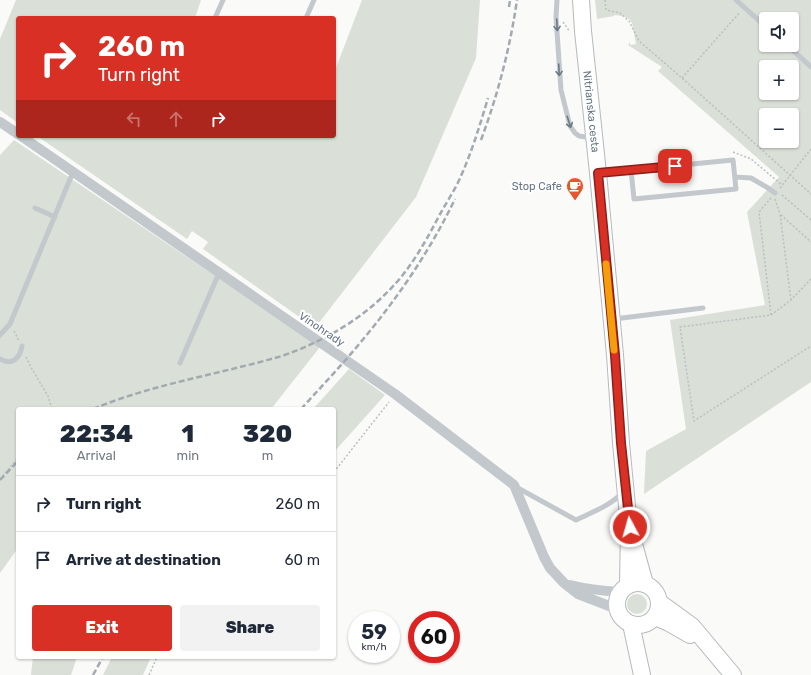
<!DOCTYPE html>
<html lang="en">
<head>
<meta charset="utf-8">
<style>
	body { margin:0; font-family:Rubik,sans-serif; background:#f2f2f3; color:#1f2937; height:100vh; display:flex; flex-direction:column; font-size:15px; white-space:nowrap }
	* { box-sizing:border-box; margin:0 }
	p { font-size:13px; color:#747a83 }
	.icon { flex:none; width:22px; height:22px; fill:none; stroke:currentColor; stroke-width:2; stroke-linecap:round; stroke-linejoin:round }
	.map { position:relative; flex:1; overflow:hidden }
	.panel { position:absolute; left:16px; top:407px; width:320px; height:252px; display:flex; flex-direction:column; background:#fff; border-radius:4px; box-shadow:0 1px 3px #0004 }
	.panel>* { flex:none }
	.top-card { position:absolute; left:16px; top:16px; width:320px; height:122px; border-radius:4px; box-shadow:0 1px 3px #0004; background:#d93025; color:#fff; overflow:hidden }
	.fabs { position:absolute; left:759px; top:12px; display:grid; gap:8px }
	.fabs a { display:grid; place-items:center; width:40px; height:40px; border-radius:4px; background:#fff; box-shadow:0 1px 3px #0004; font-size:20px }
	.speed { position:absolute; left:348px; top:611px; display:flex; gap:8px; font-size:20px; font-weight:700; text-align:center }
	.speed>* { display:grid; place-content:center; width:52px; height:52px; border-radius:50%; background:#fff; box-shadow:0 1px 3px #0004; line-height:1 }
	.speed small { font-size:10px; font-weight:400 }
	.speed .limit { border:6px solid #d22; background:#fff; color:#111 }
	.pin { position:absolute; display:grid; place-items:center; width:34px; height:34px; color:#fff; margin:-17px; border-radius:8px; box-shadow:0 2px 6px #0006 }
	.me { position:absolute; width:44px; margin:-22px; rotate:354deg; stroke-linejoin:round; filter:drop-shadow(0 0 3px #0008) }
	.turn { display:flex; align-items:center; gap:14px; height:84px; padding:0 16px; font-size:18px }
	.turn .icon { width:52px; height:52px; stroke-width:2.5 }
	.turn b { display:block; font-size:28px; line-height:34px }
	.lanes { display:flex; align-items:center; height:38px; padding:0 16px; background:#0003; justify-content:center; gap:20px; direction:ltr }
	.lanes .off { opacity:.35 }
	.eta { display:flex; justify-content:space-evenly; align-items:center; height:68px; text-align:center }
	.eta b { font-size:24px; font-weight:800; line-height:28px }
	.primary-button { display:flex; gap:8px; margin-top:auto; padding:8px 16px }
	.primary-button a { flex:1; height:46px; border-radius:4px; background:#d93025; color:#fff; font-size:16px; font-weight:800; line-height:46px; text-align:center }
	.primary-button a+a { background:#f2f2f3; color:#1f2937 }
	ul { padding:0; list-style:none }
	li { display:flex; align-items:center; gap:12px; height:56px; padding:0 16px; border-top:1px solid #e0e1e3 }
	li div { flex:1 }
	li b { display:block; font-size:15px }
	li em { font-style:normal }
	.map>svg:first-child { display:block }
	.green { fill:#dadfd7; fill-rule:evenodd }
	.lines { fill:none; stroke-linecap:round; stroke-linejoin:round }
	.primary-casing { stroke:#b5babe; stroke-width:18 }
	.path { stroke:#bbbfc2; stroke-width:1.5; stroke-dasharray:2 2; stroke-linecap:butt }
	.lane { stroke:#c3c8cc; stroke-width:5 }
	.street { stroke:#c3c8cc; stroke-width:10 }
	.primary { stroke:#fff; stroke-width:16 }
	.rail { stroke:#a2aab0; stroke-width:2.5; stroke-dasharray:6 3; stroke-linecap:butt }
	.oneway { stroke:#6a7a87 }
	.route-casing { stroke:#8d1f18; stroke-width:10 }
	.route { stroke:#d93025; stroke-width:7 }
	.slow { stroke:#f59e0b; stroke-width:7 }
	.labels { text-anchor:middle; stroke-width:4; stroke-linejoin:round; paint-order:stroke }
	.street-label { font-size:11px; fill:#657683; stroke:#fff }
	.poi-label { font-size:11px; fill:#657683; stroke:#fff; text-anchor:end }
</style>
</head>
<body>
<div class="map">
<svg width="811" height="675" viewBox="0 0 811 675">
	<rect width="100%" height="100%" fill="#fafaf8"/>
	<!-- green -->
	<path class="green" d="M16 0H201L195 18H18V123L0 110V39Z
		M362 0H480L476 58 416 197 315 328 203 249 208 242 192 231 187 239 37 136H334V73Z
		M595 0H811V382L644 494 646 451 686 429 670 320 765 305 747 212 779 177 658 71 662 67 628 45 630 42V45L636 44 632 23C629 16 621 16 615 15L614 16 597 19ZM766 19H792V45H766ZM766 67H792V93H766ZM766 115H792V141H766Z
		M14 140 320 347 271 409H18V548L0 573V155Z
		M349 369 385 395 334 452V409H313Z
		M627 604a10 10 0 1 1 20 0a10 10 0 1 1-20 0Z
		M33 657H77L71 675H31Z
		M112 657H151L143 675H103Z"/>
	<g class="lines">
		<!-- primary casing -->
		<g class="primary-casing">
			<g id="primary">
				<path id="s1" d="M581 0 583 31 598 173 615 355 621 443 629 527 628 585"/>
				<path d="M634 544 645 584"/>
				<circle cx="638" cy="604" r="21"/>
				<path d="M659 602 692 626 733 675"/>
				<path d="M655 617 669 623 690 635"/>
				<path d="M631 624 642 675"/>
			</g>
		</g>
		<!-- path -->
		<path class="path" d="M605 0 606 10 620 13 629 21 639 41 682 78 811 194
			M563 22 570 32
			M682 78 740 12
			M733 152 751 159 782 185
			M780 188 811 149
			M782 195 811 220
			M771 198 759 212 771 315
			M775 199 780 214
			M811 279 791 300 771 315 680 327 694 421 811 346
			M791 300 780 214 811 242
			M14 331 19 341
			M26 357 32 369 48 396 52 409
			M334 472 389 402
			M0 479 18 458
			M149 675 157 657"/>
		<!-- lane -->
		<path class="lane" d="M557 0 556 17 561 90 570 126 575 133 579 136 593 138
			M736 0 766 27
			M215 18 223 0
			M306 18 314 0
			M787 45 811 67
			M601 173 733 160 736 189 634 199 631 170
			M735 177 751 178 768 188 775 193
			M35 208 55 217
			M614 319 703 308
			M0 335 10 324 73 172
			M0 359C12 366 20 358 22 346
			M180 363 219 273
			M516 487 576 520C592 512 610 506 622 493"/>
		<!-- street -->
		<path class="street" d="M0 122 18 134
			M21 136 395 394 514 485 544 557 550 568 564 583 578 594 617 609
			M570 585C586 589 603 591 620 592"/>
		<!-- primary -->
		<use href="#primary" class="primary"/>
		<!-- rail -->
		<path class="rail" d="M509 7 510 0
			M481 140C498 94 510 48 517 0
			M93 409C153 384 220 374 282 356 328 340 371 314 402 276 417 257 428 237 439 216 446 203 455 190 461 176 472 151 480 125 488 98
			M301 409C321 387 341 366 360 343 397 299 430 251 455 199
			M0 480 18 461
			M93 675 103 657"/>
	</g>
	<!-- one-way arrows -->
	<defs><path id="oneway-shaft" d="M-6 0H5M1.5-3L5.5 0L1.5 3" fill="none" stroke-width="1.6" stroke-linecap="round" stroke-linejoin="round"/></defs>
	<g class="oneway">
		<use href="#oneway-shaft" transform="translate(557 25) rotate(87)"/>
		<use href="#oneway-shaft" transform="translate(559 70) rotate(87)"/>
		<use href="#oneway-shaft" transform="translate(569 122) rotate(72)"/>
	</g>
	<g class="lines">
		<!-- route casing -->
		<g class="route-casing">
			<path id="route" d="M630 527 621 443 615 355 598 173 675 166"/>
		</g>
		<!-- route -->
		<use href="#route" class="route"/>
		<!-- slow -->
		<path class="slow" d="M606 264 614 350"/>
	</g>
	<!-- icons -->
	<defs>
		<g id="cafe-pin" transform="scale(0.9)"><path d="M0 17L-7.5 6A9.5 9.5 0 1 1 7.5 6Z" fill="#e4572e" stroke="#fff"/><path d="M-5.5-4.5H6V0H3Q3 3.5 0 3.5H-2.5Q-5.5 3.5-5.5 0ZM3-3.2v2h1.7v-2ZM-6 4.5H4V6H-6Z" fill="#fff"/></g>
	</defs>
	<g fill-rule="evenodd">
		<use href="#cafe-pin" x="575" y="186"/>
	</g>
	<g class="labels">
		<!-- street labels -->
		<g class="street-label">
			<text dy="4" stroke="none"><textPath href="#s1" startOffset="112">Nitrianska cesta</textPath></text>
			<text transform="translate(322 329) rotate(34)" y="4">Vinohrady</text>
		</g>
		<!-- poi labels -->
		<g class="poi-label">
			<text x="562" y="190">Stop Cafe</text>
		</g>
	</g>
</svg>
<div class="fabs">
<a><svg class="icon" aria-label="sound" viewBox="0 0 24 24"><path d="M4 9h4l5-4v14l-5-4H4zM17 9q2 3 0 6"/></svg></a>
<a>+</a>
<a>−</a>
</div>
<div class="speed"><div>59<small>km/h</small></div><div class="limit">60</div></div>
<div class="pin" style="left:675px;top:166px;background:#d93025"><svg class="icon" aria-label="arrive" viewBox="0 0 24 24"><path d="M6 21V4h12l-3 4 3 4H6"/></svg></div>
<svg class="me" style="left:630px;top:527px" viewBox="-20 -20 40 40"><circle r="17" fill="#d93025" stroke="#fff" stroke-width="3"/><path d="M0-11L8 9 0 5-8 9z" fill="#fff"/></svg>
<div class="top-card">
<div class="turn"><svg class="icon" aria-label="right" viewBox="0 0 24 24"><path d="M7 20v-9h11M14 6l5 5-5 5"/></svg><div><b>260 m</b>Turn right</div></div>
<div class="lanes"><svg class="icon off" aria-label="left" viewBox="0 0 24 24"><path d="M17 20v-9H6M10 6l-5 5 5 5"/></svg><svg class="icon off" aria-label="ahead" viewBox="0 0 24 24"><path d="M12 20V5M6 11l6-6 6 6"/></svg><svg class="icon" aria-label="right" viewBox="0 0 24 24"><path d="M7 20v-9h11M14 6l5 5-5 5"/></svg></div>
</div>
<section class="panel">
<div class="eta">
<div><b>22:34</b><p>Arrival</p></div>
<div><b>1</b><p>min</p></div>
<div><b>320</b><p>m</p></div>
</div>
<ul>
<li><svg class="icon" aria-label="right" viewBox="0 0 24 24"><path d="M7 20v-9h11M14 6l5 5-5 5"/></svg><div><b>Turn right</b></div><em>260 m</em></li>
<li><svg class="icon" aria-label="arrive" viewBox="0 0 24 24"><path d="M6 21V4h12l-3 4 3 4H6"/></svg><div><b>Arrive at destination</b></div><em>60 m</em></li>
</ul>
<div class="primary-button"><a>Exit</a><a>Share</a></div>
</section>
</div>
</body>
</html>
